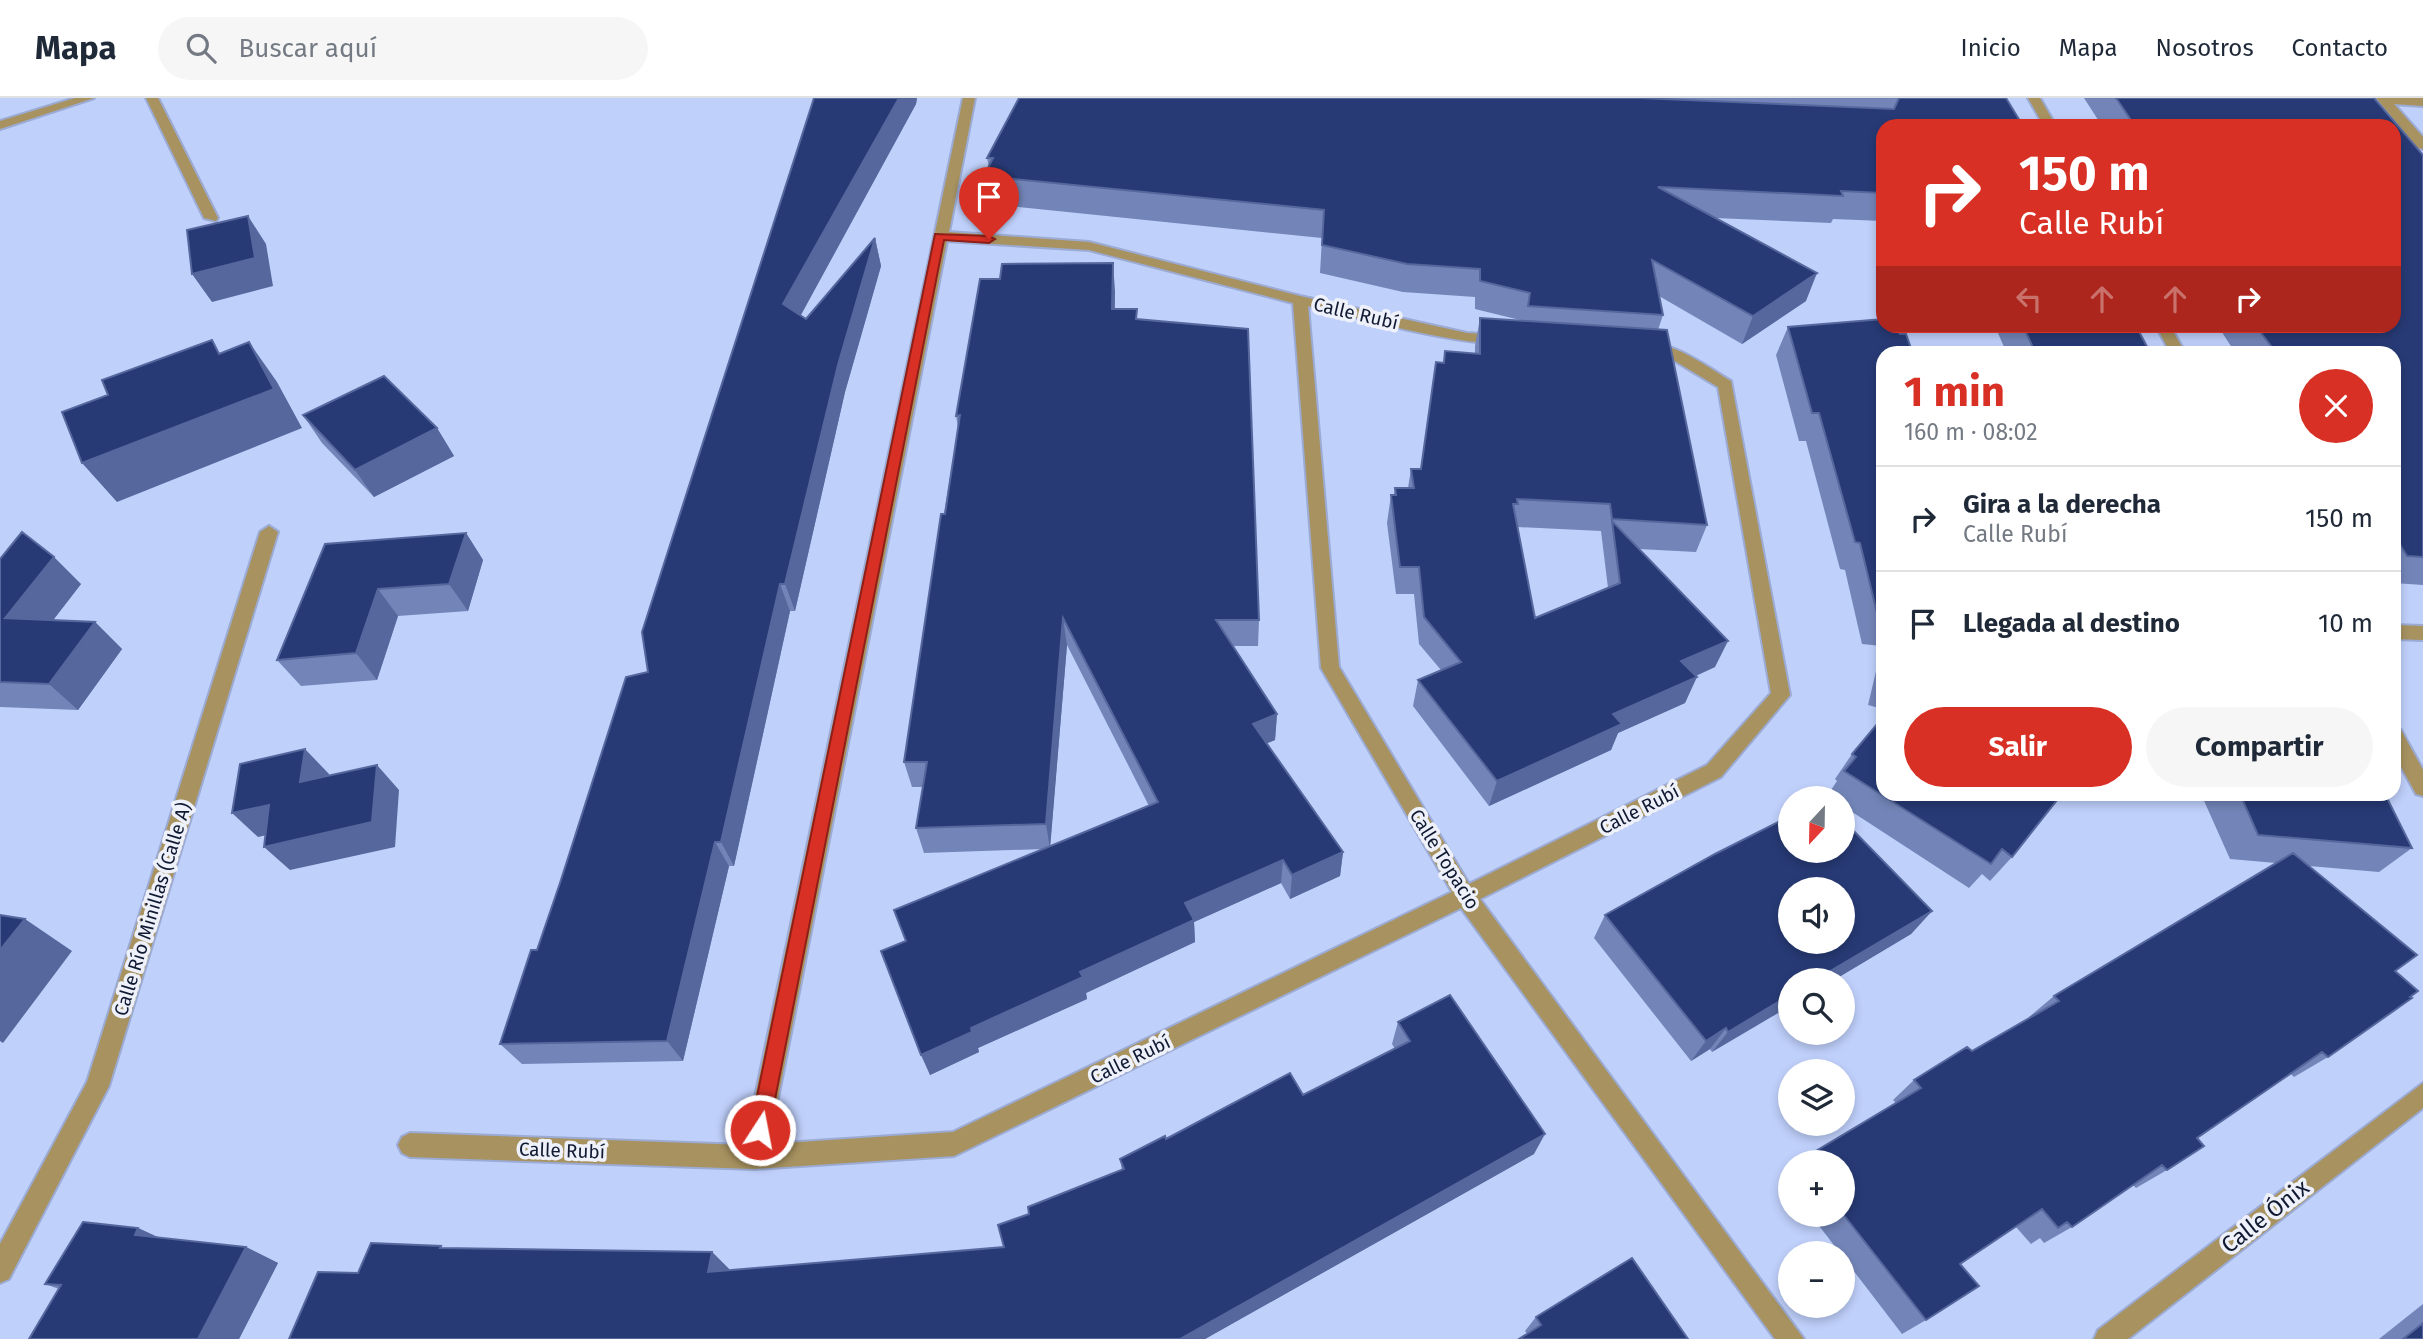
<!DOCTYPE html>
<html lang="es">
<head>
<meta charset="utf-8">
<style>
	body { margin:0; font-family:"Fira Sans",sans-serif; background:#f6f6f7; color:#1f2937; height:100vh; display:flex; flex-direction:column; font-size:26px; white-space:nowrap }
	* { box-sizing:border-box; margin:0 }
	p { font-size:23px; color:#747a83 }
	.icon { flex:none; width:38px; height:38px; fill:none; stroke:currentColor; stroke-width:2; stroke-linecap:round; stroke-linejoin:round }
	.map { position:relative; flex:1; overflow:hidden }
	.side { position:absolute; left:1876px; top:248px; width:525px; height:455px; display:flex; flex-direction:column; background:#fff; border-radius:21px; box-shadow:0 4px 10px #0003 }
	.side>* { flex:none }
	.top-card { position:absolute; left:1876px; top:21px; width:525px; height:214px; border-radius:21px; box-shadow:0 4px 10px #0003; background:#d93025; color:#fff; overflow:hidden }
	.needle { width:46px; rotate:202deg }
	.buttons { position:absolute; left:1778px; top:688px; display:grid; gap:14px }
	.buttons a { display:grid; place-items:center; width:77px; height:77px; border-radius:50%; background:#fff; box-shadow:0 4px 10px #0003; font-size:35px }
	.pin { position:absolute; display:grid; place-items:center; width:60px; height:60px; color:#fff; margin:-72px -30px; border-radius:50% 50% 50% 0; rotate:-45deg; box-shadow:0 0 7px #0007 }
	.pin .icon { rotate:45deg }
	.me { position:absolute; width:77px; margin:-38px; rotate:11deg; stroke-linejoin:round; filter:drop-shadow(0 0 5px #0008) }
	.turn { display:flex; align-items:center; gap:24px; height:147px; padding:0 28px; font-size:32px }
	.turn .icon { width:91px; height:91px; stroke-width:2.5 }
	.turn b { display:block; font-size:49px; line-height:60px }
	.lanes { display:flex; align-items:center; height:66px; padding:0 28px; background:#0003; justify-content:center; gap:35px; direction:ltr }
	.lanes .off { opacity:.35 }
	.round { display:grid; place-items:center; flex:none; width:74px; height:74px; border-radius:37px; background:#f6f6f7 }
	.summary { display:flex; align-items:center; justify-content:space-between; height:119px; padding:0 28px }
	h1 { font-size:42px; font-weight:700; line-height:52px; color:#d93025 }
	.primary-button { display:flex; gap:14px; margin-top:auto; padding:14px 28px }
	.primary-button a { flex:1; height:80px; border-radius:42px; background:#d93025; color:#fff; font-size:28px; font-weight:700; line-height:80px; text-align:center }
	.primary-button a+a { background:#f6f6f7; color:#1f2937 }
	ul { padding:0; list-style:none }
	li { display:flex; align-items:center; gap:21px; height:105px; padding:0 28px; border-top:2px solid #e0e1e3 }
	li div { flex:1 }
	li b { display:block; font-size:26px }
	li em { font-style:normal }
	header { display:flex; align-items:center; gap:42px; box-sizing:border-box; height:98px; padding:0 35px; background:#fff; border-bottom:2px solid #e0e1e3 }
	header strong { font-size:33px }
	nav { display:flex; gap:38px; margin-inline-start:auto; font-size:24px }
	.search { width:490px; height:63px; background:#f6f6f7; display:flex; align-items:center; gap:18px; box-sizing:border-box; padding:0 24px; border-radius:38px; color:#747a83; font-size:26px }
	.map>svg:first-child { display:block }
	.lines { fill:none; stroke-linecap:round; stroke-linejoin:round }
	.minor-casing { stroke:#9cabd3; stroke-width:4 }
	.minor { fill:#a79260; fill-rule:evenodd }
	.wall { fill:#7385b8; fill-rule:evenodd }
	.shaded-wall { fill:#55679d }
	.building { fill:#273a75; stroke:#55679d; stroke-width:2; fill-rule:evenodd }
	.route { fill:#d93025; stroke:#8d1f18; stroke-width:2 }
	.labels { text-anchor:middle; stroke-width:7; stroke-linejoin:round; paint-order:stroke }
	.street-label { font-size:19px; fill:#101932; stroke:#eef1f9 }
	.near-street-label { font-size:23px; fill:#101932; stroke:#eef1f9 }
</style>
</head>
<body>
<header>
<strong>Mapa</strong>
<div class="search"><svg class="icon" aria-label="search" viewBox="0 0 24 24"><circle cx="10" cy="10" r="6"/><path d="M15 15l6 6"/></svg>Buscar aquí</div>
<nav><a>Inicio</a><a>Mapa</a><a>Nosotros</a><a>Contacto</a></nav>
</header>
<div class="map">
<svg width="2423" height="1241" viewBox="0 0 2423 1241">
	<rect width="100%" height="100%" fill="#bfd0fb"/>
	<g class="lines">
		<!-- minor casing -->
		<g class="minor-casing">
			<path id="minor" d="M75 0H94L0 31V23Z
				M146 0H158L218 120 216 123 204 120Z
				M963 0H975L949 134 1089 144 1300 198 1467 235 1501 237 1509 242C1494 257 1337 215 1308 208L1339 569 1469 786 1707 667 1771 595 1718 289 1665 257 1647 256 1639 251C1659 232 1712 272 1731 283L1790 597 1721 679 1480 801 1804 1241H1775L1461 810 954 1058 754 1071 410 1059 402 1055 398 1047 402 1039 410 1035 745 1047ZM947 143 1089 152 1293 205 1321 570 1452 794 953 1034 769 1046Z
				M2028 0H2040L2056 28H2044Z
				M2376 0H2423V8L2394 6 2423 39V51L2418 50Z
				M2156 228H2170L2186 256H2171Z
				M269 428 278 434 109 988 9 1181 0 1185V1146L87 984 260 434Z
				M2394 527 2423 528V542L2394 541Z
				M2394 630 2401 632 2423 672V698L2416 696 2394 656Z
				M2423 985V1010L2128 1241H2094L2098 1232Z"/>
		</g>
		<!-- minor -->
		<use href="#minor" class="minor"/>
	</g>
	<!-- wall -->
	<path class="wall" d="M814 0H917L916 6 801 217 806 221 875 140 881 168 845 294 795 513H790L734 768H729L683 963 522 966 500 946 537 852 648 574Z
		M1019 0H2006L1883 28V123L1833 121 1831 125 1715 120 1806 203 1742 246 1659 198 1663 217 1658 232 1707 427 1696 454 1639 451 1715 569 1696 578 1685 605 1618 635 1611 652 1489 708 1413 608 1418 582 1441 572 1419 546 1414 496H1396L1387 425 1391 397H1394L1395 390H1408L1411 371H1421L1436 264 1443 265 1445 253 1475 256V248L1480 220 1524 223 1475 211V199L1403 194 1320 175 1322 140 988 106 984 78 989 69 987 60ZM1518 429 1601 433 1608 490 1535 520Z
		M2084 0H2374L2423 57V487L2394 485V256H2236L2218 228H2394V28H2102Z
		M1115 193V211H1137V221L1259 522 1258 548H1233L1277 616 1275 642 1266 645 1343 754 1340 778 1290 801 1281 785 1194 824 1195 844 1086 895 1087 901 978 950 979 954 930 977 906 843 1044 751 924 755 916 730 923 689H912L904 664 958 329 956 318ZM1067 547 1149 708 1050 748Z
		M1995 228H2136L2151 256H2007Z
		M1788 229 1883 256V611L1868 607 1882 548 1862 546 1845 472 1840 471 1806 343H1799L1776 257Z
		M303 317 437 330 454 358 374 399 322 345Z
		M466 435 483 462 468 513 398 518 377 582 301 588 277 562 325 446Z
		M0 461 81 486 53 522 95 524 122 551 78 612 0 609Z
		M1852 656 2058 696 2012 759 1990 783 1982 776 1969 790 1843 708V700H1831L1827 698 1837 683 1835 681Z
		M2201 696H2385L2412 750 2379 774 2309 768 2395 873 2328 959 2294 979 2291 976 2197 1040 2167 1072 2136 1090 2133 1087 2072 1129 2044 1145 2040 1140 2031 1146 2016 1129 1960 1166 1926 1222 1902 1236 1843 1159V1155H1840L1810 1116H1843V1064H1799L1896 1005 1893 1002 1914 982 1972 953 2030 920 2029 919 2054 898 2276 765 2230 761Z
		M1932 813 1911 836 1834 882H1790L1712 954 1710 951 1691 963 1594 840 1605 817Z
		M1398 924 1534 1056 1205 1241 358 1175 445 1151 712 1154 729 1171V1172L1004 1149 1029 1116 1122 1072 1120 1061 1166 1041 1303 997 1395 951 1392 946Z
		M1790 1072V1091L1782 1080Z
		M138 1130 159 1140 246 1149 278 1165 239 1241H29L59 1191 45 1186Z
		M2423 1206V1241H2379Z
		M1536 1219 1688 1241 1527 1236 1525 1233Z"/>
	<!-- shaded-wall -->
	<path class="shaded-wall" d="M899 0H917L916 6 792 233 783 206Z
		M248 118 266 146 273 188 212 204 192 176Z
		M875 140 881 168 845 294 795 513 785 486 838 267Z
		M1113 165 1115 193 1114 239 1112 211Z
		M1817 175 1806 203 1742 246 1753 218Z
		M249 244 277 284 302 330 117 404 82 365Z
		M437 330 454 358 374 399 355 372Z
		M466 435 483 462 468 513 449 486Z
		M54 459 81 486 34 547 5 520Z
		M780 486 790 513 734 768 721 744Z
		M378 491 398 518 377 582 356 555Z
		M1063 520 1067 547 1050 751 1046 726Z
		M95 524 122 551 78 612 49 586Z
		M1728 543 1715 569 1670 589 1681 563Z
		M1697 579 1685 605 1618 635 1611 652 1489 708 1497 683 1613 616Z
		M1277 616 1275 642 1252 652 1253 626Z
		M305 651 329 676 324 708 300 684Z
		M377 667 399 692 395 749 290 772 264 749Z
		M269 707 294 731 258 739 232 715Z
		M715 744 729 768 683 963 667 943Z
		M1343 754 1340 778 1290 801 1292 777Z
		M1283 762 1281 785 1194 824 1195 844 1086 895 1087 901 978 950 979 954 930 977 921 957 971 930 1080 874 1185 805Z
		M1932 813 1911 836 1834 882H1815Z
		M25 821 72 853 3 945 0 943V852Z
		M1790 897V908L1712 954 1728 934Z
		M1726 930 1710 951 1691 963 1706 943Z
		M1545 1036 1534 1056 1205 1241H1180Z
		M138 1130 173 1146 135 1137Z
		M246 1149 278 1165 239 1241H198Z
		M712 1154 729 1171 726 1190 708 1174Z"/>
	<!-- building -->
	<path class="building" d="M814 0H899L783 206 806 221 875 140 838 267 785 486H780L721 744H715L667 943 500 946 531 852H537L560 785 626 579 648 574 642 534Z
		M1019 0H1640L1894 11 1899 0H2006L2023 28H1883V95L1841 93 1843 98 1658 89 1817 175 1753 218 1652 162 1663 217 1528 208 1530 195 1480 183V171L1407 166 1322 147 1324 112 984 78 993 60H987Z
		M2116 0H2374L2423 57V459L2407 458 2394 437V256H2277L2256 228H2394V28H2135Z
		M248 118 255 160 192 176 187 132Z
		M1113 165 1112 211H1137L1136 221 1248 231 1259 522H1216L1277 616 1253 626 1343 754 1292 777 1283 762 1185 805 1194 822 1080 874 1083 879 971 930 972 934 921 957 881 853 906 843 894 812 1158 704 1063 520 1046 726 916 730 927 664H904L941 416H945L960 317 956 318 980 181H1000L1002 166Z
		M1480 220 1667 232 1707 427 1612 421 1610 406 1517 401 1518 406H1513L1535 520 1620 485 1612 423 1728 543 1681 563 1697 579 1613 616 1622 626 1497 683 1418 582 1461 564 1424 519 1419 469H1400L1391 397H1396L1395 390H1414L1411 371H1421L1436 264 1444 265 1445 253 1480 256Z
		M1883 221V228H1893L1900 236H1906L1913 256H1883V519H1878L1860 445 1855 444 1819 315H1812L1788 229Z
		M2023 228H2136L2151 256H2036Z
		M212 242 219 256 249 244 274 291 82 365 62 314 108 297 102 282Z
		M384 278 437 330 355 372 303 317Z
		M22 434 54 459 5 520 95 524 49 586 0 584V461Z
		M466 435 449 486 378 491 356 555 277 562 325 446Z
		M1883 619V696H2058L2057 702 2012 759 2002 751 1991 766 1844 673 1856 659 1852 656Z
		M305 651 300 684 377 667 372 724 264 749 269 707 232 715 240 666Z
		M2240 696H2385L2412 750 2258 737Z
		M1790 718V752H1843V722L1932 813 1815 882H1790V897L1728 934 1726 930 1706 943 1605 817 1715 756ZM1790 791H1843V844H1790Z
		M2293 755 2417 857 2395 873 2418 893 2410 899 2412 900 2328 959 2322 954 2197 1040 2204 1048 2167 1072 2162 1067 2072 1129 2067 1124 2058 1130 2042 1111 1960 1166 1979 1188 1926 1222 1843 1116V1064H1802L1801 1062 1921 990 1914 982 1967 949 1972 953 2059 903 2054 898Z
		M0 817 25 821 0 852Z
		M1450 897 1545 1036 1180 1241H289L318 1174 358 1175 371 1145 441 1148 440 1150 712 1154 708 1174 1004 1149 998 1127 1029 1116 1028 1109 1124 1071 1120 1061 1165 1038 1166 1041 1290 975 1303 997 1410 943 1398 924Z
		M83 1124 138 1130 135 1137 246 1149 198 1241H29L61 1187 45 1186Z
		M1632 1160 1688 1241H1519L1541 1227 1536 1219Z
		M2423 1225V1241H2403Z"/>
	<!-- route -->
	<path class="route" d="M935 136 989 138 995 141 989 145 944 142 769 1032 766 1039 760 1042 753 1039 750 1032Z"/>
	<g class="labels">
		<!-- street labels -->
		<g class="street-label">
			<text transform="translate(1356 215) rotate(13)" y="7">Calle Rubí</text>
			<text transform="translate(1639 711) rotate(-27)" y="7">Calle Rubí</text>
			<text transform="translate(1445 761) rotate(58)" y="7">Calle Topacio</text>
			<text transform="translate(152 811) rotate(-73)" y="7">Calle Río Minillas (Calle A)</text>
			<text transform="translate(1130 961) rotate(-26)" y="7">Calle Rubí</text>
			<text transform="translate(562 1052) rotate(2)" y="7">Calle Rubí</text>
		</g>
		<!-- near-street labels -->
		<g class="near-street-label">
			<text transform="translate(2265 1118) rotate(-38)" y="8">Calle Ónix</text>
		</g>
	</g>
</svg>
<div class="buttons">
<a><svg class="needle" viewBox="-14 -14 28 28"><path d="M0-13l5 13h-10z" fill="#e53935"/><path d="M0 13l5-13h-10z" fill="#747a83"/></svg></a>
<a><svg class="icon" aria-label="sound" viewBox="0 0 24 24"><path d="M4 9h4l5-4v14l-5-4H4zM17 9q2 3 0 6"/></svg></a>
<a><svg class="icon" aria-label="search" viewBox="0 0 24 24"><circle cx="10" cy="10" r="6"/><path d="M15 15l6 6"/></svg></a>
<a><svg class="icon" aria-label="layers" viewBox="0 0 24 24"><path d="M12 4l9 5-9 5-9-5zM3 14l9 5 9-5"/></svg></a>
<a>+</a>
<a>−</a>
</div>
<div class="pin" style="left:989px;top:141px;background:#d93025"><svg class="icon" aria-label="arrive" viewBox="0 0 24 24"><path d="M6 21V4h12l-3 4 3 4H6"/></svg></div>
<svg class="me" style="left:760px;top:1032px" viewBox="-20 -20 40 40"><circle r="17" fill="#d93025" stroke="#fff" stroke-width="3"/><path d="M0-11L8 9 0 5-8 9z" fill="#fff"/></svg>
<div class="top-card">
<div class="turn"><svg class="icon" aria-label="right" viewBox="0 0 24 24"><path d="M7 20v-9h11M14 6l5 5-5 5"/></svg><div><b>150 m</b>Calle Rubí</div></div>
<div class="lanes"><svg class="icon off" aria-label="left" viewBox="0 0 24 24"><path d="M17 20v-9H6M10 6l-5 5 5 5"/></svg><svg class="icon off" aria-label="ahead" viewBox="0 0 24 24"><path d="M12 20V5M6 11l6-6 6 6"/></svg><svg class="icon off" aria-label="ahead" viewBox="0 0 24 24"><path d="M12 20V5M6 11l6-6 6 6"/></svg><svg class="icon" aria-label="right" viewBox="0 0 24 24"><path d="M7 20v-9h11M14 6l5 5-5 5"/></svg></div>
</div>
<section class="side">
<div class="summary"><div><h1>1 min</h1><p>160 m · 08:02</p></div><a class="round" style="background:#d93025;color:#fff"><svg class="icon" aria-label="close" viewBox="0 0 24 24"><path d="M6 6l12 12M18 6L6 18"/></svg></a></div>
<ul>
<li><svg class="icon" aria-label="right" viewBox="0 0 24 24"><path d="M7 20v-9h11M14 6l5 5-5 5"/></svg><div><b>Gira a la derecha</b><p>Calle Rubí</p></div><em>150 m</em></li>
<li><svg class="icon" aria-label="arrive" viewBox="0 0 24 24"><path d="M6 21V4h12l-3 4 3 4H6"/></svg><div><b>Llegada al destino</b></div><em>10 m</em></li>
</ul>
<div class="primary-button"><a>Salir</a><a>Compartir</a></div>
</section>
</div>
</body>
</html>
